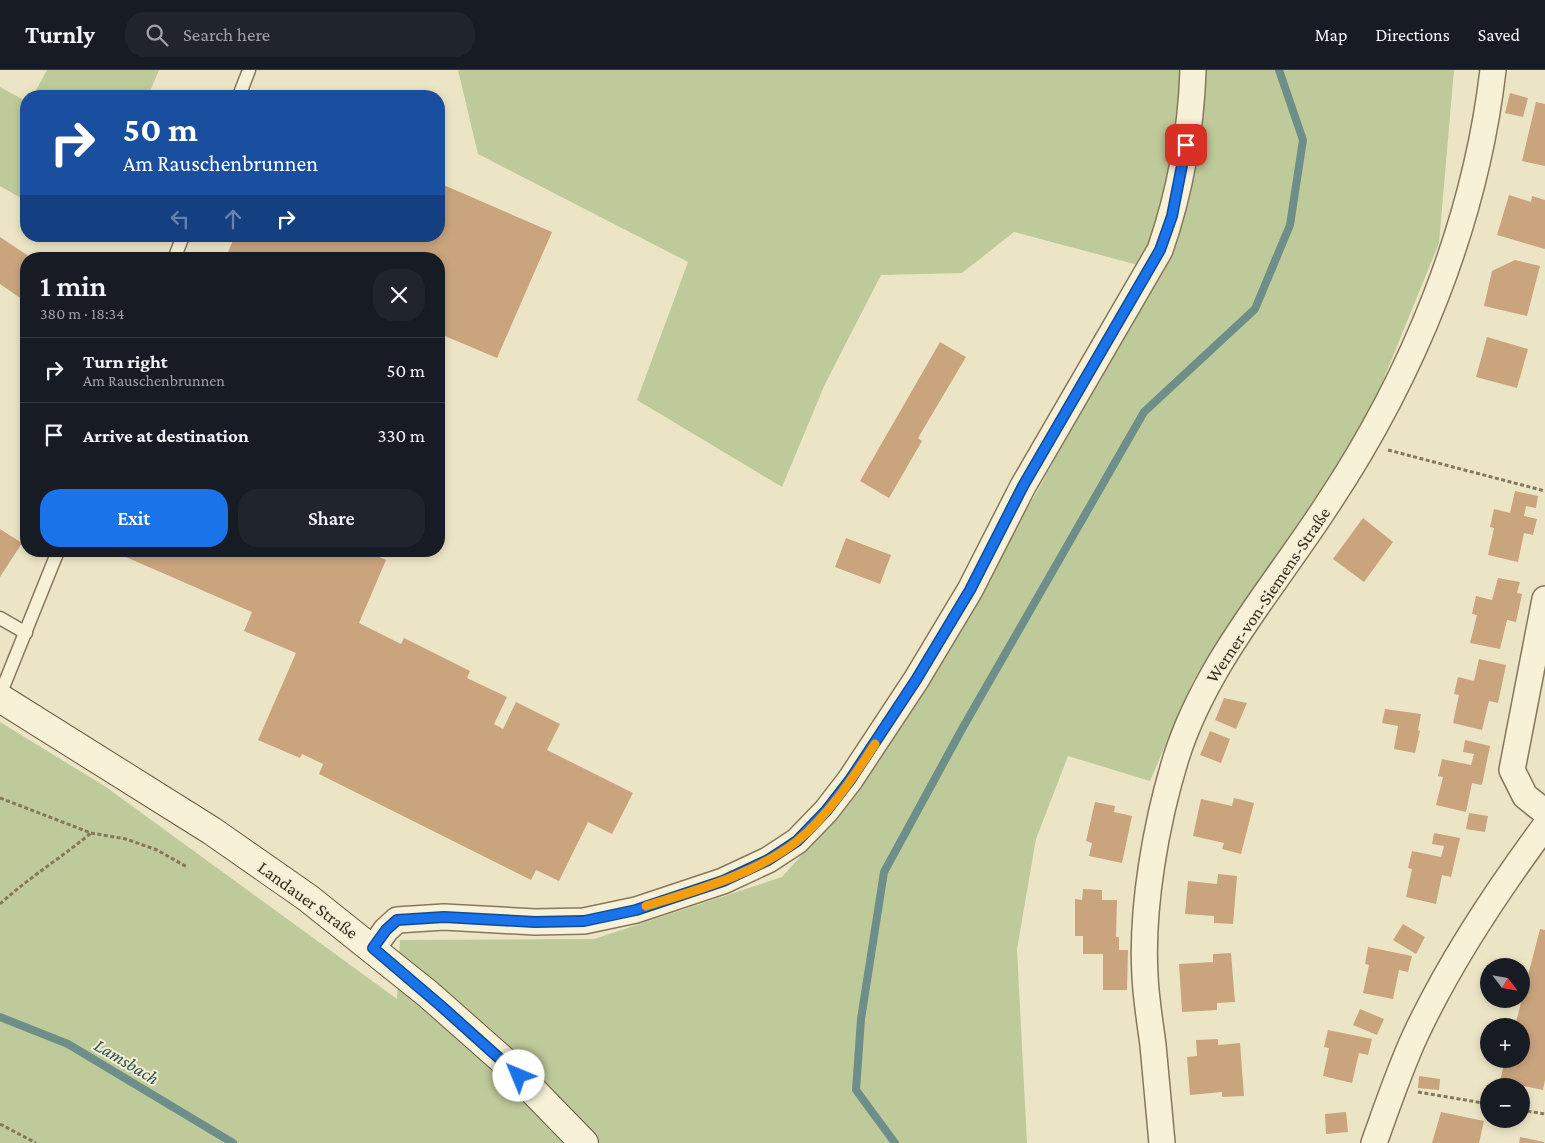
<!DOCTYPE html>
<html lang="en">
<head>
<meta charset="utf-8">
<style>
	body { margin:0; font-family:"Crimson Pro",serif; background:#20242c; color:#f1f3f6; height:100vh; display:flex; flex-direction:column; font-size:19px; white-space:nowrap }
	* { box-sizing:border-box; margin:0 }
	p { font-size:16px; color:#9ea1a6 }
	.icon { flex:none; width:28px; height:28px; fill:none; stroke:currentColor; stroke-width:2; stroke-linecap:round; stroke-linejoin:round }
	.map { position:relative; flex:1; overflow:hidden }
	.panel { position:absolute; left:20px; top:182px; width:425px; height:305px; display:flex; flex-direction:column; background:#171b24; border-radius:20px; box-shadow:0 2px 8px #0003 }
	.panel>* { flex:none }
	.banner { position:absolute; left:20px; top:20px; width:425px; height:152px; border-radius:20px; box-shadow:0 2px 8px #0003; background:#1a4fa0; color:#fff; overflow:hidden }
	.needle { width:32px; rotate:121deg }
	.fabs { position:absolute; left:1480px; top:888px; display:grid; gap:10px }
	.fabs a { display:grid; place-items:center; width:50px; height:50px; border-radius:50%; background:#171b24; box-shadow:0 2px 8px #0003; font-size:25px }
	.pin { position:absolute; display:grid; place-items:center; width:42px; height:42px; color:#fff; margin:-21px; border-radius:10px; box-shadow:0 2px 8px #0006 }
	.me { position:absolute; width:55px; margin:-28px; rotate:315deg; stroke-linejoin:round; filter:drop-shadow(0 0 4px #0008) }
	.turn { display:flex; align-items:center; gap:18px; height:105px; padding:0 20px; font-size:22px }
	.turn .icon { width:65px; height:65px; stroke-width:2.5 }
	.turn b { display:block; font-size:35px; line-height:42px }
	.lanes { display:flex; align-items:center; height:48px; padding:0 20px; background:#0003; justify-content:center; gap:25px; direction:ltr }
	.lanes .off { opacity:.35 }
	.round { display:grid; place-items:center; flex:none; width:52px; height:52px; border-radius:20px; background:#20242c }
	.overview { display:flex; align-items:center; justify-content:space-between; height:85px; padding:0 20px }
	h1 { font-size:30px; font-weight:600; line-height:38px }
	.action { display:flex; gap:10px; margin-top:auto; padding:10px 20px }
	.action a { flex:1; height:58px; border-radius:20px; background:#1a73e8; color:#fff; font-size:20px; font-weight:600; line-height:58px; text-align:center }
	.action a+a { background:#20242c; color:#f1f3f6 }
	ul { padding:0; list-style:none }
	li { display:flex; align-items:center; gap:15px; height:65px; padding:0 20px; border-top:1px solid #363941 }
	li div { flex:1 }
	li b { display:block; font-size:19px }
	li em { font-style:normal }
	header { display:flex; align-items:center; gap:30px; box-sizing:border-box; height:70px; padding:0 25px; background:#171b24; border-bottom:1px solid #363941 }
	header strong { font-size:24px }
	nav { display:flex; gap:28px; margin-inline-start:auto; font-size:18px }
	.search { width:350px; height:45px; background:#20242c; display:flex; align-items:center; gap:12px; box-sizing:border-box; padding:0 18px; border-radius:20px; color:#9ea1a6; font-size:19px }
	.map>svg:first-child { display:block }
	.green { fill:#bfca9a }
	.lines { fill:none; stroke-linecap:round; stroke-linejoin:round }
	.stream { stroke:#6e8e89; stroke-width:8 }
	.building { fill:#c9a47d }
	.lane-casing { stroke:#86775c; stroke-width:15 }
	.street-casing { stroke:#86775c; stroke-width:28 }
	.secondary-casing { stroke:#68583f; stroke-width:30 }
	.path { stroke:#86775c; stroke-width:3; stroke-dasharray:4 2.5; stroke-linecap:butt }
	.lane { stroke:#f7f1d8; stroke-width:12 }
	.street { stroke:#f7f1d8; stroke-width:25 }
	.secondary { stroke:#f7f1d8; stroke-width:28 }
	.route-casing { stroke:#114b97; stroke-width:12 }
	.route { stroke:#1a73e8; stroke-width:9 }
	.slow { stroke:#f59e0b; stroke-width:9 }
	.labels { text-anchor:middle; stroke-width:4; stroke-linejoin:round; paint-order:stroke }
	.street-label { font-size:18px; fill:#372d1f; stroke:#f4eed4 }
	.water-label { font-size:19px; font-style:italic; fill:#2f5556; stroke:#f4eed4 }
</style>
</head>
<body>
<header>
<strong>Turnly</strong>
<div class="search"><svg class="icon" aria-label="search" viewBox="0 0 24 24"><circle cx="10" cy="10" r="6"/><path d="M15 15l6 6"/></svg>Search here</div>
<nav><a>Map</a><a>Directions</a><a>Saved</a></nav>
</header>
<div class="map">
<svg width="1545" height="1073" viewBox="0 0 1545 1073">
	<rect width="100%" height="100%" fill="#ece5c5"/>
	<!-- green -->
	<path class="green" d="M47 0H159L148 26H33Z
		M458 0H1183L1174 85 1154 171 1138 195 1014 162 962 203 881 205 825 314 782 417 637 330 688 192 478 84Z
		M1200 0H1454L1439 173 1367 350 1194 609 1150 711 1068 686 1036 769 1017 879 1027 1073H0V652L106 717 397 929 400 870 594 869 782 807 862 717 1038 420 1145 220Z
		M0 17 26 31V131L0 116Z"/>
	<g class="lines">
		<!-- stream -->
		<path class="stream" d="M0 947 68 974 233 1073
			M895 1073 856 1020 861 949 884 802 962 659 1144 342 1255 239 1290 155 1303 70 1279 0"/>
	</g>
	<!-- building -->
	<path class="building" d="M1510 23 1528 28 1523 47 1505 43Z
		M1536 32 1545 34V96L1522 91Z
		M439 113 552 162 497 288 445 266 442 272 439 271V189H225L235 166H439Z
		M1509 125 1531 132 1532 126 1545 130V179L1497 165Z
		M0 167 33 189H26V232L0 214Z
		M1515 190 1540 196 1527 246 1484 236 1492 201Z
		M1487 267 1528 279 1517 318 1476 307Z
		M940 272 966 287 918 368 922 371 889 428 860 411Z
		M1515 421 1538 426 1536 438 1526 436 1524 446 1537 449 1533 465 1524 463 1518 492 1488 485 1494 458 1490 457 1494 439 1510 443Z
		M1363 448 1393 472 1364 512 1333 489Z
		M0 459 22 473 0 507Z
		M846 468 891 485 880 514 835 497Z
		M112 481H366L386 490 359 553 401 574 404 568 470 601 467 608 507 627 494 654 503 659 516 632 560 654 547 680 633 723 612 764 588 752 559 811 536 800 531 810 319 704 323 694 302 684 300 688 258 670 296 583 244 561 252 542Z
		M1498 508 1520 512 1517 523 1522 524 1516 552 1507 550 1500 579 1470 573 1477 545 1472 544 1476 526 1492 530Z
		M1479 589 1506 595 1498 633 1489 631 1482 660 1453 653 1459 625 1454 624 1458 607 1474 611Z
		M1224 628 1247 633 1236 659 1215 650Z
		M1385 639 1421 644 1418 660 1420 661 1415 683 1394 679 1398 656 1382 653Z
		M1210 661 1230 669 1221 693 1200 685Z
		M1465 670 1490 676 1482 715 1472 713 1466 742 1436 735 1443 707 1438 706 1442 689 1471 695 1474 684 1463 682Z
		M1234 728 1254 733 1241 784 1222 779 1224 773 1193 766 1201 729 1232 736Z
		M1095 732 1115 736 1114 742 1132 746 1122 793 1089 786 1092 773 1086 771Z
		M1469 743 1488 746 1485 762 1466 759Z
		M1434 763 1460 768 1451 807 1442 805 1436 834 1406 827 1412 799 1408 798 1412 781 1441 787 1444 776 1432 774Z
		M1218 804 1237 806 1233 854 1214 853V846L1185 844 1188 811 1217 814Z
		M1083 819 1102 820V830H1117L1116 867H1119V880H1128L1127 920H1103V884H1083V866H1075V829L1082 830Z
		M1403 854 1425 867 1416 884 1393 870Z
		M1540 859 1545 860V1010L1543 1020 1500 1011 1505 989H1521V956H1515Z
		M1368 877 1412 886 1408 902 1399 900 1393 929 1363 923 1369 895 1365 894Z
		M1231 883 1235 932 1217 933V940L1182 942 1179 894 1213 892V884Z
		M1360 939 1384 949 1377 965 1353 955Z
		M1328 960 1372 969 1368 985 1359 983 1352 1013 1323 1006 1329 978 1324 977Z
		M1218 969V975L1240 973 1244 1026 1222 1027V1022L1190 1025 1187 987 1197 986 1196 970Z
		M1419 1006 1440 1009 1439 1020 1418 1018Z
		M1346 1042 1348 1062 1326 1064 1325 1044Z
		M1441 1042 1484 1051 1479 1073H1432Z
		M1520 1067 1544 1072V1073H1519Z"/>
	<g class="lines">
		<!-- lane casing -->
		<g class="lane-casing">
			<path id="lane" d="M239 26 249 0
				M174 189 183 166
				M0 548 26 563
				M0 625 58 481"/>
		</g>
		<!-- street casing -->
		<g class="street-casing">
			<path id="street" d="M1545 529 1512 700 1525 726 1545 742
				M373 878 386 860 397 850 444 847 535 852 584 851 636 840 723 811 768 790 797 771 826 741 850 710 916 610 970 520 1023 416 1160 180C1180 122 1191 61 1193 0
				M1162 1073C1159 1040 1156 1008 1153 975 1150 952 1146 929 1145 906 1141 838 1156 753 1176 688 1206 593 1274 517 1327 435 1413 306 1475 155 1493 0
				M1374 1073C1387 1037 1399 1001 1415 966 1450 891 1496 822 1545 756"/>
		</g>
		<!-- secondary casing -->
		<g class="secondary-casing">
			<path id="secondary" d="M0 628 212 761 308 828 428 924 506 993 584 1073"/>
		</g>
		<!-- path -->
		<path class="path" d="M1388 380 1545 421
			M0 728 91 763 126 769 157 780 187 797
			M0 834C28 808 61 788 91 763
			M1418 1022 1489 1034
			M1521 1040 1545 1044
			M0 1054 36 1073"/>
		<!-- lane -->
		<use href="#lane" class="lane"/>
		<!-- street -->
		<use href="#street" class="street"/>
		<!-- secondary -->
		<use href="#secondary" class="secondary"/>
	</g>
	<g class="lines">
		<!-- route casing -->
		<g class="route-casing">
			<path id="route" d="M519 1006 441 936 373 878 386 860 397 850 444 847 535 852 584 851 636 840 723 811 768 790 797 771 826 741 850 710 916 610 970 520 1023 416 1160 180 1172 146 1186 75"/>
		</g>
		<!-- route -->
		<use href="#route" class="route"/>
		<!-- slow -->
		<path class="slow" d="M646 836C697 820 753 805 796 772 827 747 853 708 875 674"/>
	</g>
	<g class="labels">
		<!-- street labels -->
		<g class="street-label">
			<text transform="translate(1268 525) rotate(-56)" y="6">Werner-von-Siemens-Straße</text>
			<text transform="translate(308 830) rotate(36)" y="6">Landauer Straße</text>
		</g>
		<!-- water labels -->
		<g class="water-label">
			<text transform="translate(127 991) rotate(31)" y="7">Lamsbach</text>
		</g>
	</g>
</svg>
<div class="fabs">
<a><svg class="needle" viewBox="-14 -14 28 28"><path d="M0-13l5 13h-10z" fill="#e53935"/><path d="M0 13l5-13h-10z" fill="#9ea1a6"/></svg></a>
<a>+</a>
<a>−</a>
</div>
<div class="pin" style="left:1186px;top:75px;background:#d93025"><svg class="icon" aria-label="arrive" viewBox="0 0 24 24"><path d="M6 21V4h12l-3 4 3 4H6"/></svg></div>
<svg class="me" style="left:519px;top:1006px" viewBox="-20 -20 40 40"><circle r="19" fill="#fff"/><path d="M0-13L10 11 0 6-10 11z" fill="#1a73e8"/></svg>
<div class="banner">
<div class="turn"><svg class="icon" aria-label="right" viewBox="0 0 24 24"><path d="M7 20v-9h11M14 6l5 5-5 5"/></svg><div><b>50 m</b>Am Rauschenbrunnen</div></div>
<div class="lanes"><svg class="icon off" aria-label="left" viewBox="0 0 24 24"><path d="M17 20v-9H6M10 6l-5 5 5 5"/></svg><svg class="icon off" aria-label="ahead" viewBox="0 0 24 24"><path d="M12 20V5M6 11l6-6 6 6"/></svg><svg class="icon" aria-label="right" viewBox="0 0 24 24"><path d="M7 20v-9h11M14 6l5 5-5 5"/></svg></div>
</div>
<section class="panel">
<div class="overview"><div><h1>1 min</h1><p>380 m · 18:34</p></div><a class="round"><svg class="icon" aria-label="close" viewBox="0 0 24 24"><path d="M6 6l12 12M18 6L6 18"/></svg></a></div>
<ul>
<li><svg class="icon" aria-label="right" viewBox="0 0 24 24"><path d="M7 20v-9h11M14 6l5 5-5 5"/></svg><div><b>Turn right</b><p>Am Rauschenbrunnen</p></div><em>50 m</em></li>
<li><svg class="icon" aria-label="arrive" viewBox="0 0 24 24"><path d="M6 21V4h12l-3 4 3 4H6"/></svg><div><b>Arrive at destination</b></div><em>330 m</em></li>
</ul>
<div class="action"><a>Exit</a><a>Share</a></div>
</section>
</div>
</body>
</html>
